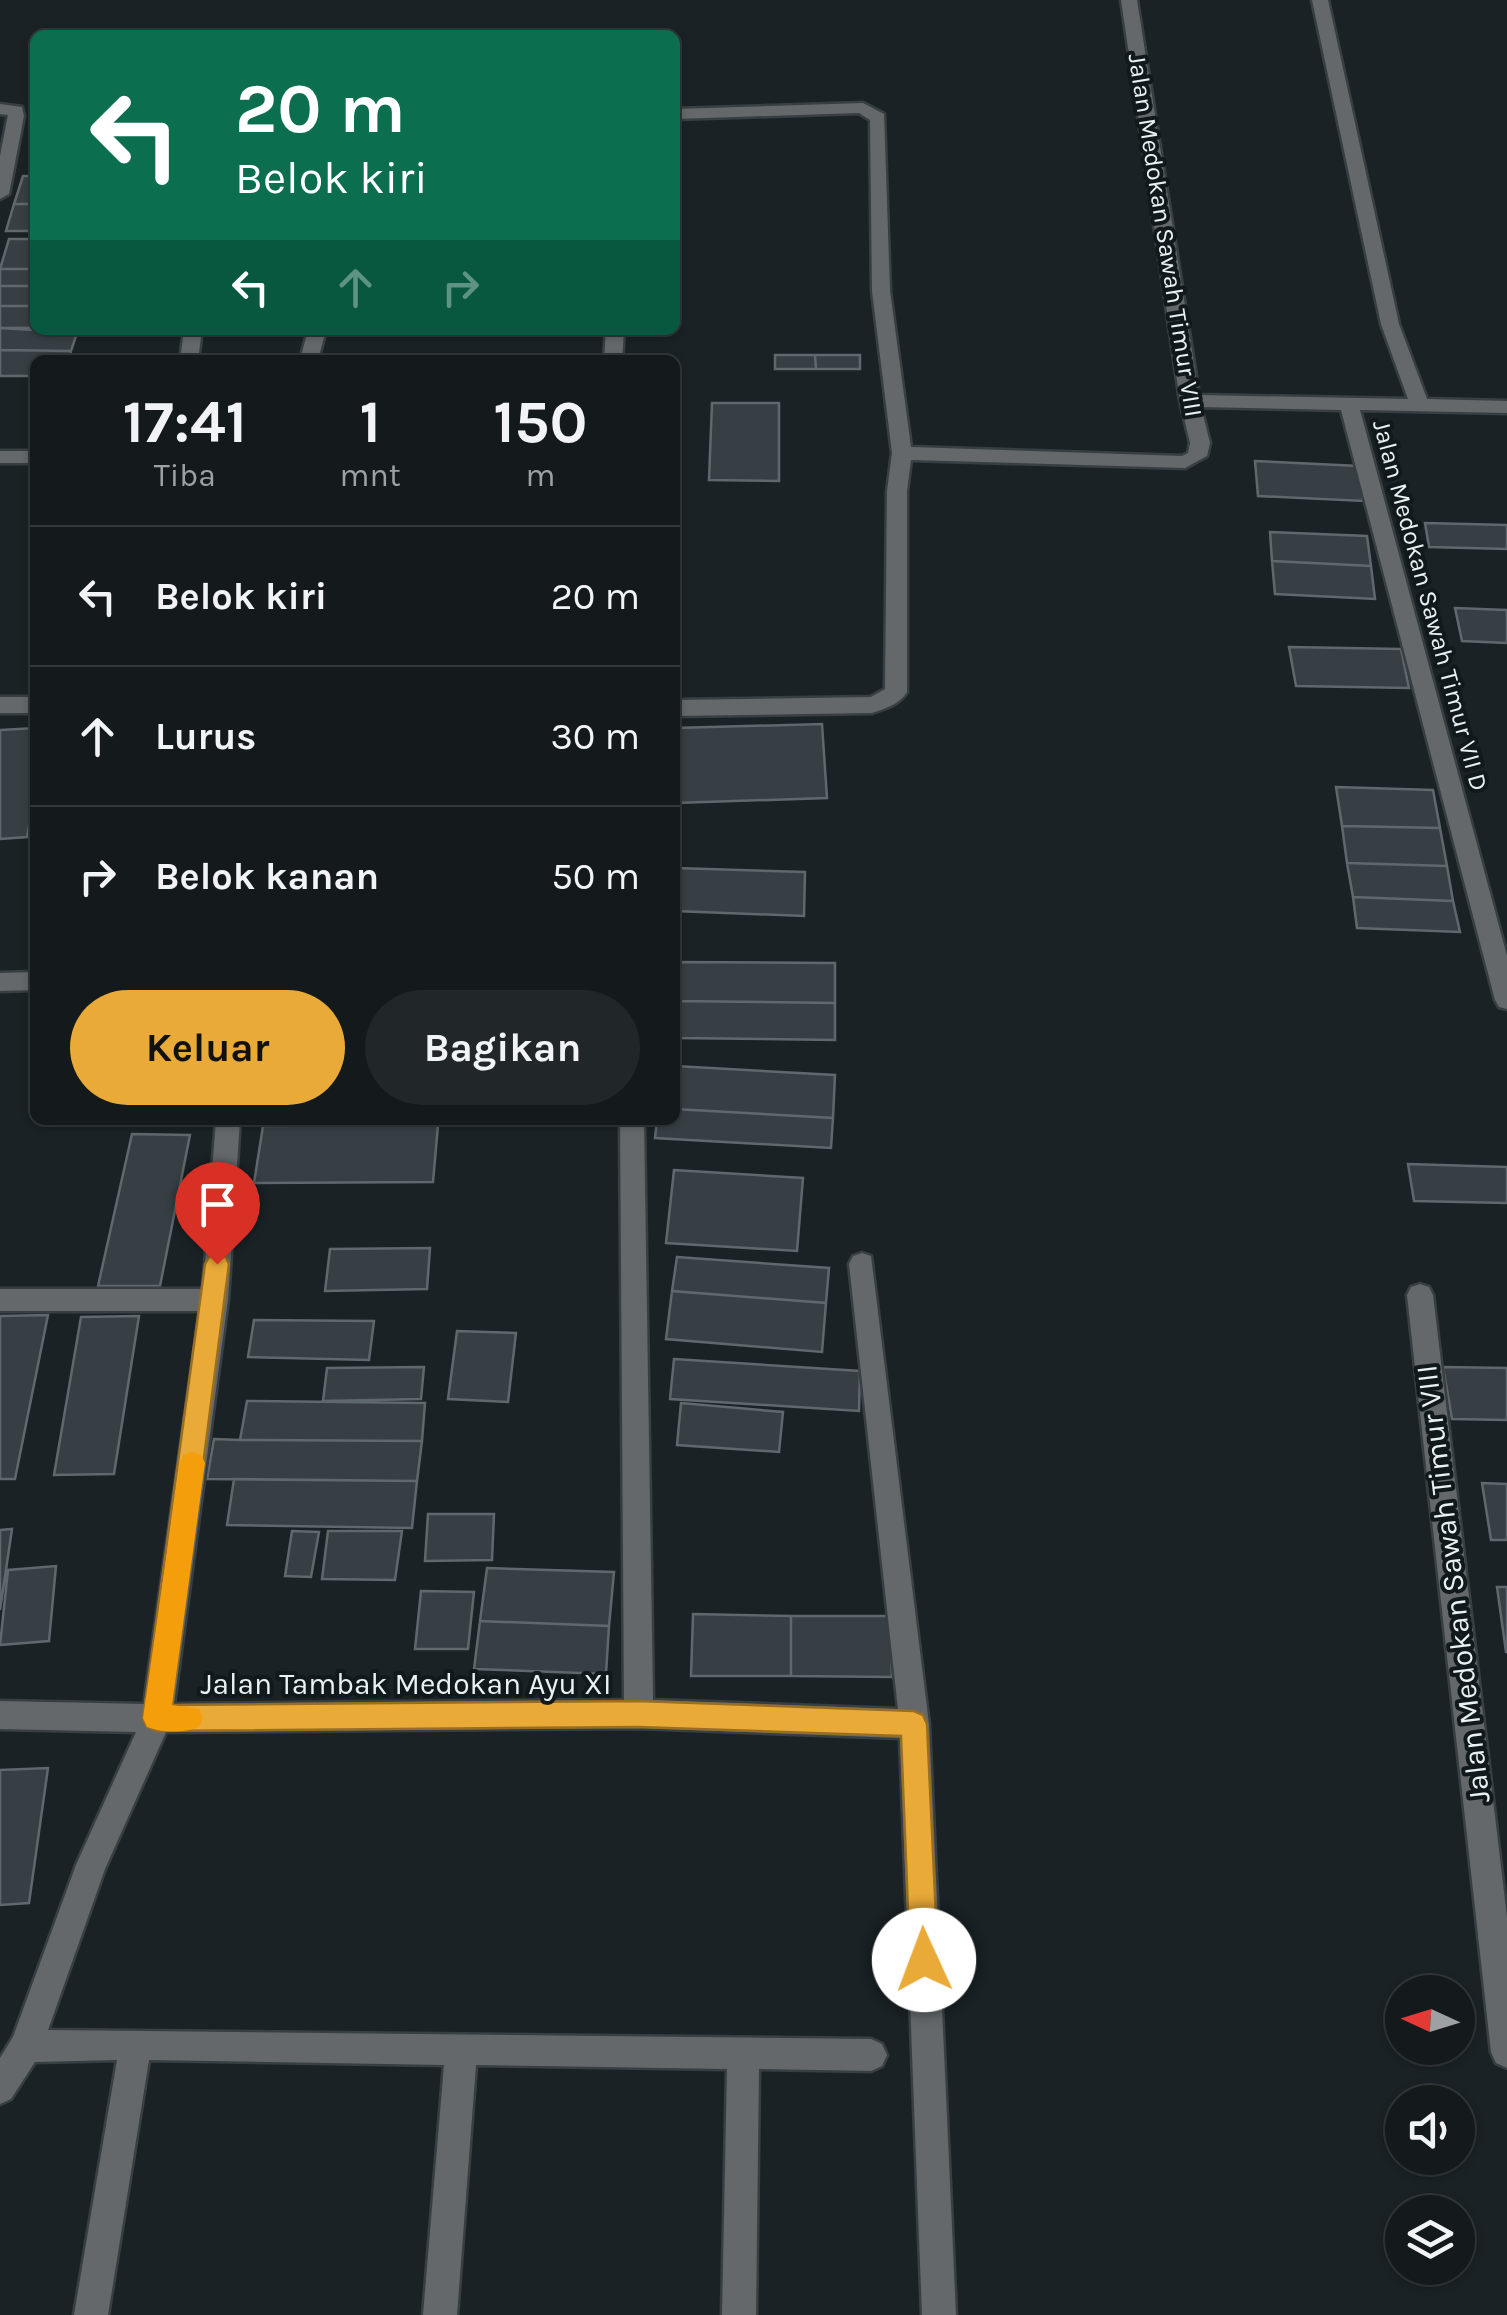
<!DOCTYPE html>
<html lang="id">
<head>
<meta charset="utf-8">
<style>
	body { margin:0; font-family:Karla,sans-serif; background:#212729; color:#f1f3f6; height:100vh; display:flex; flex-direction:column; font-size:38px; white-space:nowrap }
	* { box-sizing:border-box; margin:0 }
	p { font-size:32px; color:#9da1a3 }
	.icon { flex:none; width:55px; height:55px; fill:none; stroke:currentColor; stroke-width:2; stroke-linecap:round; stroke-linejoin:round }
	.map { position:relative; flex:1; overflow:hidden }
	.side { position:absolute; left:30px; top:355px; width:650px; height:770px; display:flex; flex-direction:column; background:#141a1c; border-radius:15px; box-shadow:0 2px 8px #0004,0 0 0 2px #33383b }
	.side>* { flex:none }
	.banner { position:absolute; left:30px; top:30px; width:650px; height:305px; border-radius:15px; box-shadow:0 2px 8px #0004,0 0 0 2px #33383b; background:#0b6e4f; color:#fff; overflow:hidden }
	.needle { width:65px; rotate:274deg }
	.fabs { position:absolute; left:1385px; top:1975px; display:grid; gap:20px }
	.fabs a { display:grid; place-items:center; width:90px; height:90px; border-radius:50%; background:#141a1c; box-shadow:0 2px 8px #0004,0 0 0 2px #33383b; font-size:50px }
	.pin { position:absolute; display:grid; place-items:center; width:85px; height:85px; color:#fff; margin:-102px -42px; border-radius:50% 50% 50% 0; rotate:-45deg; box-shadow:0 0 10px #0007 }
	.pin .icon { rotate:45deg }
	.me { position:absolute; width:110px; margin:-55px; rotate:358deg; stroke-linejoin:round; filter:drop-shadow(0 0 8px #0008) }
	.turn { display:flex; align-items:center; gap:35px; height:210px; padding:0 40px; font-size:45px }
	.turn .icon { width:130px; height:130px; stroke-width:2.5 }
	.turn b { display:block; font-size:70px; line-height:85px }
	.lanes { display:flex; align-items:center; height:95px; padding:0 40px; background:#0003; justify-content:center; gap:50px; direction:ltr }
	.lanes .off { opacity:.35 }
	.eta { display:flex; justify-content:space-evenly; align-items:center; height:170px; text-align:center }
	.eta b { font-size:60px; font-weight:700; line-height:70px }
	.button { display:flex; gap:20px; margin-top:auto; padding:20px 40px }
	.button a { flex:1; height:115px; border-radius:60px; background:#e9aa38; color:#111; font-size:40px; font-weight:700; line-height:115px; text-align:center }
	.button a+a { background:#212729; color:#f1f3f6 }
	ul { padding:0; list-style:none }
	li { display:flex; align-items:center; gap:30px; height:140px; padding:0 40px; border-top:2px solid #33383b }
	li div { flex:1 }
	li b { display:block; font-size:38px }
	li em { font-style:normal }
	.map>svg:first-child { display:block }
	.building { fill:#373f44; stroke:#5f686d; stroke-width:2.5 }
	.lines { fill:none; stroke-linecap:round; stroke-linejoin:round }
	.minor-casing { stroke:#373f43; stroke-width:5 }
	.minor { fill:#64686a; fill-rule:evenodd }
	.route { fill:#e9aa38; stroke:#976e24; stroke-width:2.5 }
	.slow { fill:#f59e0b }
	.labels { text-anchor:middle; stroke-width:8; stroke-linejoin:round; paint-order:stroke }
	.far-street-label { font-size:25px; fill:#ebf1f3; stroke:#11191c }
	.street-label { font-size:30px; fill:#ebf1f3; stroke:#11191c }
</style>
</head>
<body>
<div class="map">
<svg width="1507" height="2315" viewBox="0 0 1507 2315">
	<rect width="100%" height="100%" fill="#1a2226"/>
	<!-- building -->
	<path class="building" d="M23 176H35V204H14Z
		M14 204H35V231H6Z
		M9 239H35V269H0Z
		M0 269H35V286H0Z
		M0 286H35V306H0Z
		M0 306H35V328H0Z
		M0 328 35 330H78L71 351 0 350Z
		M374 330H471L470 335Z
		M0 350 71 351 69 360H35V376H0Z
		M775 355H815L816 369H775Z
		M815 355H860V369H816Z
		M712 403H779V481L709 480Z
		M1255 461 1359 466 1363 501 1258 496Z
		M1425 523 1507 525V549L1429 547Z
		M1270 532 1367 536 1371 566 1272 561Z
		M1272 561 1371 566 1375 599 1275 594Z
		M1455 608 1507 610V643L1462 641Z
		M1289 647 1401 649 1409 688 1296 686Z
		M822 724 827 798 675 803V728Z
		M35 728V789L27 837 0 839V730Z
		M1336 787 1433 790 1440 828 1342 826Z
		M1342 826 1440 828 1447 866 1347 863Z
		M1347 863 1447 866 1453 901 1353 897Z
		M675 868 805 872 804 916 675 911Z
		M1353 897 1453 901 1460 932 1357 928Z
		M675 962 835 963V1003L675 1001Z
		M675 1001 835 1003V1040L675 1038Z
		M675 1066 835 1075 833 1118 675 1109Z
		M675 1109 833 1118 831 1148 655 1138 657 1120H675Z
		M438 1125 433 1182 254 1183 263 1126Z
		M132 1134 190 1135 160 1286H98Z
		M1408 1164 1507 1167V1203L1414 1201Z
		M674 1170 803 1178 797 1251 666 1243Z
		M430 1248 427 1289 325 1291 330 1249Z
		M677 1257 829 1268 826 1303 672 1291Z
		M672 1291 826 1303 822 1352 666 1339Z
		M48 1315 15 1479H0V1316Z
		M139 1316 114 1474 54 1475 81 1317Z
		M254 1320 374 1321 369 1360 248 1357Z
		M457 1331 516 1333 508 1402 448 1399Z
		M674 1359 860 1371 859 1411 670 1399Z
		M424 1367 421 1399 323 1401 327 1368Z
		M1443 1367 1507 1368V1420L1452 1419Z
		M247 1401 425 1403 422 1441 240 1440Z
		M681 1403 783 1412 779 1452 677 1445Z
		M214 1439 240 1440 422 1441 417 1481 207 1479Z
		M234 1479 417 1481 412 1528 227 1525Z
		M1482 1483 1507 1484V1540H1491Z
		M428 1514H494L492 1560 425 1561Z
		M12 1529 0 1610V1530Z
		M292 1531 319 1532 311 1577 285 1576Z
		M328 1531H402L395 1580 322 1579Z
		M56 1566 49 1641 0 1645 8 1570Z
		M487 1568 614 1572 609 1626 480 1621Z
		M1497 1587H1507V1652H1506Z
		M421 1591 474 1592 468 1649H415Z
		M693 1614 791 1616V1676H691Z
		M791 1616H890L892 1677 791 1676Z
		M480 1621 609 1626 606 1674 474 1669Z
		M48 1768 29 1903 0 1905V1770Z"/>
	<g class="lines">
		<!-- minor casing -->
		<g class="minor-casing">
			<path id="minor" d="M1121 0H1137L1199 395 1408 399 1381 324 1312 0H1328L1399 324 1427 399 1507 401V413L1360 410 1507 956V1009L1499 1007 1495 1000 1341 410 1201 407 1210 443 1207 456 1185 468 911 460 907 491V692C899 705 886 708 872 713L675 716V700L871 697 885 689 887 491 892 453 872 291 870 120 859 113 675 119V109L863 103 884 114 890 291 911 447 1182 456 1188 453 1190 443 1180 401Z
				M0 104 22 107 24 116 9 194 0 199V156L8 115 0 114Z
				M184 330H202L198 360H180Z
				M308 330H326L318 360H300Z
				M606 330H624L622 360H604Z
				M0 451H35V463H0Z
				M0 697H35V713H0Z
				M35 972V990L0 991V973Z
				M216 1120H240L228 1300 174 1704 624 1700 620 1120H644L653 1700 898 1709 849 1264 853 1256 862 1253 871 1256 929 1724 956 2315H922L900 1738 639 1728 166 1732 105 1869 48 2030 871 2039 882 2044 887 2055 882 2066 871 2071 759 2069 756 2315H722L727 2069 476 2065 457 2315H423L444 2065 149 2060 108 2315H74L117 2060 35 2062 11 2099 0 2104V2058L13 2037 76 1865 136 1732 0 1729V1701L144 1704 200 1311H0V1289H203Z
				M1420 1284 1429 1287 1433 1295 1507 1917V2068L1496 2063 1491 2052 1407 1295 1411 1287Z"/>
		</g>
		<!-- minor -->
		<use href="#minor" class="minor"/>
	</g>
	<!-- route -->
	<path class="route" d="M217 1254 226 1257 229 1264 172 1705 638 1701 914 1711 923 1715 927 1724 938 1960 934 1971 924 1975 914 1971 910 1960 901 1736 638 1727 157 1731 147 1727 143 1718 205 1264 209 1257Z"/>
	<!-- slow -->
	<path class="slow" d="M192 1452 201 1455 205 1463 172 1705 199 1709 203 1718 199 1727C184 1733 163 1733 147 1727L143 1718 180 1463 183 1455Z"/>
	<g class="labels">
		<!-- far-street labels -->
		<g class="far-street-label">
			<text transform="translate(1166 235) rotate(81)" y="9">Jalan Medokan Sawah Timur VIII</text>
			<text transform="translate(1431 605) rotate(75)" y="9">Jalan Medokan Sawah Timur VII D</text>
		</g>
		<!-- street labels -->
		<g class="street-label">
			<text transform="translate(1453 1584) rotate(-97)" y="10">Jalan Medokan Sawah Timur VIII</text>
			<text x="406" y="1694">Jalan Tambak Medokan Ayu XI</text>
		</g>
	</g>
</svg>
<div class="fabs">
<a><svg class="needle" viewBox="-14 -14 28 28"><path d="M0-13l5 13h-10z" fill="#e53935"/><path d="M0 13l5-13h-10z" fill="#9da1a3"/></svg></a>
<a><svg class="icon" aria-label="sound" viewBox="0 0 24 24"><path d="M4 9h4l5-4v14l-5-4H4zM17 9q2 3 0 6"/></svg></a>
<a><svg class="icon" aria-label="layers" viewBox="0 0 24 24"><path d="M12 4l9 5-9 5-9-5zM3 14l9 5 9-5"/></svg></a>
</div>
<div class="pin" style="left:217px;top:1264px;background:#d93025"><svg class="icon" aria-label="arrive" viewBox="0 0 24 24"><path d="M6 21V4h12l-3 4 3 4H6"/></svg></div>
<svg class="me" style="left:924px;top:1960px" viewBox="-20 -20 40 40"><circle r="19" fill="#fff"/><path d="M0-13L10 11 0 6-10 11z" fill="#e9aa38"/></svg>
<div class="banner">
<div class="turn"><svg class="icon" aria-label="left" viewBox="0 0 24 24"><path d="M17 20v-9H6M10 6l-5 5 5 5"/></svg><div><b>20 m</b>Belok kiri</div></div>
<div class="lanes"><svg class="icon" aria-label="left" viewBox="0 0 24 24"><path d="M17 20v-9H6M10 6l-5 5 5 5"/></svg><svg class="icon off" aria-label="ahead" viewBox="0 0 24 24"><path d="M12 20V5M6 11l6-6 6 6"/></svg><svg class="icon off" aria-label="right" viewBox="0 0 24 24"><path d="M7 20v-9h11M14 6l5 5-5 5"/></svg></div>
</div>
<section class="side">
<div class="eta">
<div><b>17:41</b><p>Tiba</p></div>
<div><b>1</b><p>mnt</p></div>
<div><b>150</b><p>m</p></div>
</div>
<ul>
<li><svg class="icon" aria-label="left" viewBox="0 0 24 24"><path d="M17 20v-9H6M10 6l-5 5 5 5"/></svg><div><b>Belok kiri</b></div><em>20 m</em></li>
<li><svg class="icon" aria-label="ahead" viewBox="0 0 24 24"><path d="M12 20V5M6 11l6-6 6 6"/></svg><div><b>Lurus</b></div><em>30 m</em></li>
<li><svg class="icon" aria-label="right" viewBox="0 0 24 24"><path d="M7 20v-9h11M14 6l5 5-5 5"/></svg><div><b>Belok kanan</b></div><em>50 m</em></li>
</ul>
<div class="button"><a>Keluar</a><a>Bagikan</a></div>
</section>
</div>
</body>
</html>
